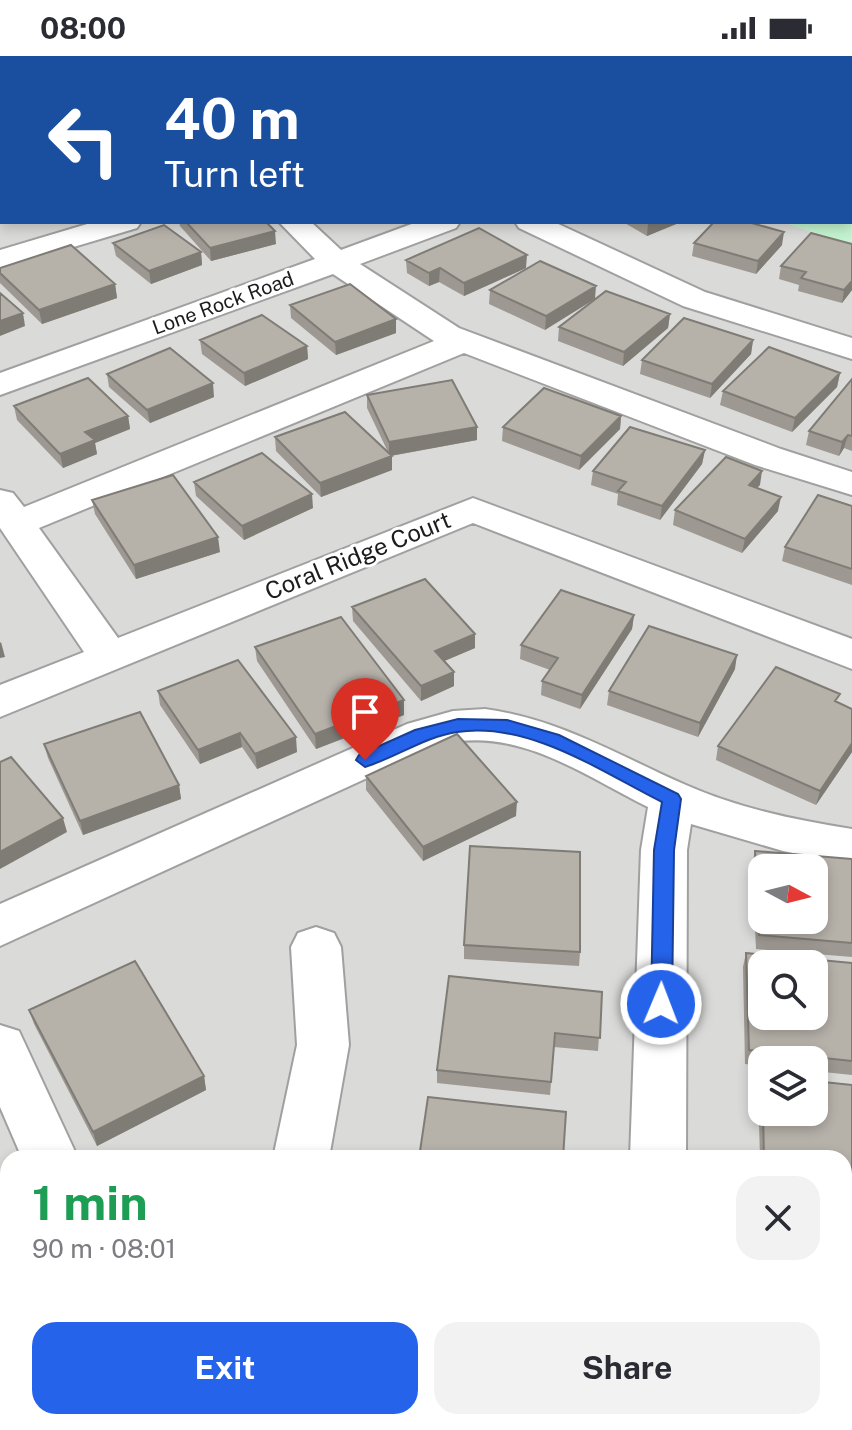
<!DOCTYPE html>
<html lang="en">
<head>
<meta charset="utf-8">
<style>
	body { margin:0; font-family:"Public Sans",sans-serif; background:#f2f2f3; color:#2b2b33; height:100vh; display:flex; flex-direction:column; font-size:30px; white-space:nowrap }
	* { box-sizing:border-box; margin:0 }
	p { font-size:26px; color:#7c7c81 }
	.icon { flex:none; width:44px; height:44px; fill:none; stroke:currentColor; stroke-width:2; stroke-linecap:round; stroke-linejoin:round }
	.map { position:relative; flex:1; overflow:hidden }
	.details { position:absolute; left:0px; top:1094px; width:852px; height:280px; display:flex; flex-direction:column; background:#fff; border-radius:24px 24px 0 0; box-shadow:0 4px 12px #0003 }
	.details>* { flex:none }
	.hud { position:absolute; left:0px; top:0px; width:852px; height:168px; box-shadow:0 4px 12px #0003; background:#1a4fa0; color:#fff; overflow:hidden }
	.needle { width:52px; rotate:97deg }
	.fabs { position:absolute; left:748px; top:798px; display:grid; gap:16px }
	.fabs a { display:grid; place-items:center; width:80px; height:80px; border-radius:16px; background:#fff; box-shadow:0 4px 12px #0003; font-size:40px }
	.pin { position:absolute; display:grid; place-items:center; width:68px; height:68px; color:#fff; margin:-82px -34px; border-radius:50% 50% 50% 0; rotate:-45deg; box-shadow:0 0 8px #0007 }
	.pin .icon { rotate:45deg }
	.me { position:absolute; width:88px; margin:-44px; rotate:1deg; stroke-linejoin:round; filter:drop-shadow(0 0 6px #0008) }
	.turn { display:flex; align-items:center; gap:28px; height:168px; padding:0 32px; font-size:36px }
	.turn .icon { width:104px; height:104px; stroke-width:2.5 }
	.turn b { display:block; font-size:56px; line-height:68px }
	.round { display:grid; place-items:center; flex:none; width:84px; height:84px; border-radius:24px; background:#f2f2f3 }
	.head { display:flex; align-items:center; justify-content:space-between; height:136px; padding:0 32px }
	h1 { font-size:48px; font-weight:700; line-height:60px; color:#1e9e55 }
	.cta { display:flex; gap:16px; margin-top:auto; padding:16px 32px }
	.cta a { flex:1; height:92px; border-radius:24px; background:#2563eb; color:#fff; font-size:32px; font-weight:700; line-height:92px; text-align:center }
	.cta a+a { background:#f2f2f3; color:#2b2b33 }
	.status { display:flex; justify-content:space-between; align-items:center; height:56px; padding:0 40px; background:#fff; direction:ltr }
	.status svg { height:22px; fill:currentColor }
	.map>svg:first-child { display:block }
	.residential { fill:#dadad9; fill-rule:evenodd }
	.park { fill:#c3f4cf }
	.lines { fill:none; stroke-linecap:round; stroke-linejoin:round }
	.stream { fill:#a7c4d7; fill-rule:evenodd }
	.minor-casing { stroke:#a0a0a0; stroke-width:4 }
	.minor { fill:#fff; fill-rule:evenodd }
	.wall { fill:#9d9891 }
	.shaded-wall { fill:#7f7c76 }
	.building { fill:#b6b1a9; stroke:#7f7c76; stroke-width:2; fill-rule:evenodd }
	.route { fill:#2563eb; stroke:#184099; stroke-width:2 }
	.labels { text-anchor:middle; stroke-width:6; stroke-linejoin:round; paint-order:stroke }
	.far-street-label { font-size:20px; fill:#1c1c1c; stroke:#fff }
	.street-label { font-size:24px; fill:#1c1c1c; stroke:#fff }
</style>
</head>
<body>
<div class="status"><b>08:00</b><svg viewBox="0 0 49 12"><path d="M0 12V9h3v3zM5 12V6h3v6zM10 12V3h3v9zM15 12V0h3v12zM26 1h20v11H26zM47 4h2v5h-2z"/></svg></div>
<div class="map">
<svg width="852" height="1374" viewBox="0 0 852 1374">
	<rect width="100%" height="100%" fill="#edebe3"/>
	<!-- residential -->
	<path class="residential" d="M0 0 510 2H2V166H782L852 189V1374H0ZM762 812H814V864H762ZM762 908H814V960H762ZM762 1004H814V1056H762ZM8 1102H844V1366H8Z"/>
	<!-- park -->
	<path class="park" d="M850 124 852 189 782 166H850Z"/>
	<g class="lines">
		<!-- stream -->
		<path class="stream" d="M575 0H581L582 2H576Z
			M850 149H852V154H850Z"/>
		<!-- minor casing -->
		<g class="minor-casing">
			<path id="minor" d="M0 0H14L2 2 0 10Z
				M154 0H181L183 2H156Z
				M341 0H367L369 2H343Z
				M783 0H810L812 2H785Z
				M850 21 852 22V38L850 37Z
				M0 70H2V86H0Z
				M94 166H141L137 172 0 213V194Z
				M279 166H311L341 194 417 166H460L456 172 360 208 459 272 781 393 852 416V439L755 409 464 297 39 472 118 582 473 442 852 583V613L473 467 0 661V629L84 596 0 472V434L13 437 24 451 434 285 333 218 0 339V317L315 203Z
				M515 166H554L705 236 852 282V303L683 250 519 172Z
				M485 653C560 663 619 700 686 729 738 752 795 764 852 773V809L783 795 691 768 687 794 686 1102H630L641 794 648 751C583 719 513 667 437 690L0 890V848L407 668 453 655Z
				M316 871 334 877 341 891 349 989 329 1102H273L297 989 291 891 298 877Z
				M0 969 19 975 78 1102H22L0 1051Z
				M187 1366H249L246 1374H184Z
				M622 1366H684V1374H622Z"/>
		</g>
		<!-- minor -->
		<use href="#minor" class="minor"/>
	</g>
	<!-- wall -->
	<path class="wall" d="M852 54V105L850 104V55Z
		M2 117V135L0 134V118Z
		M179 166H186L276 188 211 205 180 170Z
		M623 166H681L647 180Z
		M113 187 201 196 202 209 151 228 116 200Z
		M694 187 782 189 756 218 692 200Z
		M852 188V234L842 247 798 235 799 229 779 223 781 210Z
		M406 204 526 212 464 240 439 226 429 230 407 217Z
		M0 212 115 228 117 242 42 268 0 227Z
		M596 230 545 274 489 248 490 234Z
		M290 249 396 263V277L336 299 291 262Z
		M670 258 668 272 623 310 558 285 559 271Z
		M200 284 307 290 308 303 245 330 202 298Z
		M753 284 751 298 710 342 640 318 642 304Z
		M840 317 837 331 792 376 720 349 723 335Z
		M107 318 214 341 150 367 109 331Z
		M852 323V395L844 392 839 400 806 389 809 375Z
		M367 339 477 384 391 400 392 414 321 441 276 395 275 381 388 396 367 352Z
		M14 350 128 360 130 373 95 387 97 398 63 412 17 364Z
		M621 360 620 373 579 414 502 385 503 371Z
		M705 394 702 408 660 464 617 449 618 438 591 429 593 415Z
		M194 426 313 452 244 484 196 440Z
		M760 429 756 432 778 455 742 497 673 469 675 454Z
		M92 444 220 496 136 523 95 458Z
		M852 450V529L782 505 785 491Z
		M352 551 475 592 444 605 454 616V630L421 645 353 565Z
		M634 559 632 573 580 653 541 639 542 625 550 614 520 603 521 589Z
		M255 591 404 644V659L316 693 257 605Z
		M735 613 698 681 607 649 609 635Z
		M158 635 297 696 257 713 242 691 200 708 160 649Z
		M838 647 852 653V696L816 749 716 704 718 690Z
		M44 688 179 729 181 743 83 779 48 702Z
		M366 720 516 760 423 805 366 734Z
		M755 795 852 803V901L756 893 752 809Z
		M464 889 580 896 579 910 464 903Z
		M746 897 852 907V1019L814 1015V1004H762V1010L745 1008 743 911Z
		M602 936 598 995 554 991 550 1039 437 1027V1014Z
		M29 954 204 1020 206 1034 97 1090 34 968Z
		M762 1020V1056H814L852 1029V1152H844V1102H760L758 1033Z
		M844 1165 852 1166V1306L844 1305Z
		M737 1366H844L852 1374H737Z"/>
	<!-- shaded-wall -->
	<path class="shaded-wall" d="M210 0H230L222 2H210Z
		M422 0H474L462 2H422Z
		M650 166H681L647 180 648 167Z
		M275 175 276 188 211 205 210 192Z
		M784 176 782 189 756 218 758 205Z
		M201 196 202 209 151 228 149 215Z
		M527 199 526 212 464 240V227Z
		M440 212 439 226 429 230V217Z
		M852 225V234L842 247 844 234Z
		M115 228 117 242 42 268 39 254Z
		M596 230 595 243 545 274 546 260Z
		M23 257 25 270 0 280V265Z
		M670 258 668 272 623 310 624 296Z
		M396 263V277L336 299 335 286Z
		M753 284 751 298 710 342 712 328Z
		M307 290 308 303 245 330 244 317Z
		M840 317 837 331 792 376 795 362Z
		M213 327 214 341 150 367 147 354Z
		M128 360 130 373 95 387 97 398 63 412 60 398 85 376Z
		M621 360 620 373 579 414 581 400Z
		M477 371V384L389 400V386Z
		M848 379 844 392 839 400 842 386Z
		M705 394 702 408 660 464 662 450Z
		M392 400V414L321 441 320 427Z
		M762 415 760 429 746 443 749 429Z
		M312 438 313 452 244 484 242 470Z
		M781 441 778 455 742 497 745 483Z
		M218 481 220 496 136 523 134 509Z
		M634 559 632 573 580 653 582 639Z
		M475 578V592L435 609V595Z
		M1 586 5 601 0 602V587Z
		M737 599 735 613 698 681 700 667Z
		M454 616V630L421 645V630Z
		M404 644V659L316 693 315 678Z
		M240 677 242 691 200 708 198 694Z
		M296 681 297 696 257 713 255 698Z
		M852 687V696L816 749 820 735Z
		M179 729 181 743 83 779 80 765Z
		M517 746 516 760 423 805V791Z
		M63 762 67 776 0 813V796Z
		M204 1020 206 1034 97 1090 93 1076Z
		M7 1197 8 1211 0 1215V1200Z
		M26 1366H52L37 1374H11Z"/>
	<!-- building -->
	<path class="building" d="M36 0H94L93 2H35Z
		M246 0H304L305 2H247Z
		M461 0H501L502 2H441Z
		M691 0H772L775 2 683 1Z
		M852 54V92L850 91V55Z
		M186 166H266L275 175 210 192Z
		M714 166H748L784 176 758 205 694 187Z
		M164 169 201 196 149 215 113 187Z
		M479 172 527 199 464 227 440 212 429 217 406 204Z
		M811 177 852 188V225L844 234 801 222 806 216 781 210Z
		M71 189 115 228 39 254 0 217V212Z
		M540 205 596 230 546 260 490 234Z
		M350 228 396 263 335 286 290 249Z
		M606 235 670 258 624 296 559 271Z
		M0 237 23 257 0 265Z
		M262 259 307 290 244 317 200 284Z
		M684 262 753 284 712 328 642 304Z
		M769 291 840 317 795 362 723 335Z
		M170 292 213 327 147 354 107 318Z
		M88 322 128 360 85 376 95 384 60 398 14 350Z
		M852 323V380L848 379 842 386 809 375Z
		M452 324 477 371 389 386 367 339Z
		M544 332 621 360 581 400 503 371Z
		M345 356 392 400 320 427 275 381Z
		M630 371 705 394 662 450 618 435 626 426 593 415Z
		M262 397 312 438 242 470 194 426Z
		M726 401 762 415 749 429 781 441 745 483 675 454Z
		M173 419 218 481 134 509 92 444Z
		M818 439 852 450V513L785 491Z
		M425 523 475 578 435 595 454 616 421 630 352 551Z
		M561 534 634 559 582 639 542 625 558 602 521 589Z
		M341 561 404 644 315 678 255 591Z
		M649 570 737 599 700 667 609 635Z
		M238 604 296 681 255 698 240 677 198 694 158 635Z
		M776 611 840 638 835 645 852 653V687L820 735 718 690Z
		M140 656 179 729 80 765 44 688Z
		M457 678 517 746 423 791 366 720Z
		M11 701 63 762 0 796V706Z
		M470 790 580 796V896L464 889Z
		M755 795 852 803V887L759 879ZM762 812H814V864H762Z
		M746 897 852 907V1005L749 994ZM762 908H814V960H762Z
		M135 905 204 1020 93 1076 29 954Z
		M449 920 602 936 600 982 555 977 551 1026 437 1014Z
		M814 1025 852 1029V1139L844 1138V1102H764L763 1056H814Z
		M428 1041 566 1056 563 1102H419Z
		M844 1165 852 1166V1293L844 1292Z
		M0 1181 7 1197 0 1200Z
		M8 1229V1366H26L11 1374H0V1233Z
		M844 1322 852 1323V1374H742L741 1366H844Z
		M370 1366H420L440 1374H367Z"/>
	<!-- route -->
	<path class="route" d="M458 663 507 664 559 679 678 738 681 743 674 794 672 948 669 954 661 957 654 954 651 948 654 794 662 746C600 715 529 665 457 676 424 681 397 701 365 711L356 704 359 699 415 674Z"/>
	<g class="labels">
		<!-- far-street labels -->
		<g class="far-street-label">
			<text transform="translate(223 247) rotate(-20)" y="7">Lone Rock Road</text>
		</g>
		<!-- street labels -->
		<g class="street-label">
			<text transform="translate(358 500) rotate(-22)" y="8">Coral Ridge Court</text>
		</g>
	</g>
</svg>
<div class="fabs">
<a><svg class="needle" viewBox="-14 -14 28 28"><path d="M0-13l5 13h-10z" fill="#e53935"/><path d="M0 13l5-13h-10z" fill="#7c7c81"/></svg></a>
<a><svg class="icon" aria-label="search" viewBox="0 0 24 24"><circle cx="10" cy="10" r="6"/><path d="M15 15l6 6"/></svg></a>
<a><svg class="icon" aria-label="layers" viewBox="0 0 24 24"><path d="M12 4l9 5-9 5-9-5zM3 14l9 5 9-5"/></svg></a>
</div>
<div class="pin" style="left:365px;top:704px;background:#d93025"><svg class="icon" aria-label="arrive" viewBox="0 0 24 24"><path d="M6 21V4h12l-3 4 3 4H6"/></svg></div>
<svg class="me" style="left:661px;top:948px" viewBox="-20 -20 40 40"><circle r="17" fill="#2563eb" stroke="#fff" stroke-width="3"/><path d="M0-11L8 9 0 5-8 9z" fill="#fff"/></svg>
<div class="hud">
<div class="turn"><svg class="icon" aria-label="left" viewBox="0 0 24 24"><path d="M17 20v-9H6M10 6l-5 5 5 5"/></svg><div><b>40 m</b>Turn left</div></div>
</div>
<section class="details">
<div class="head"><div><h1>1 min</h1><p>90 m · 08:01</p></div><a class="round"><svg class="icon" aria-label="close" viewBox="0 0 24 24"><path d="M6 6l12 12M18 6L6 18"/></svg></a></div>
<div class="cta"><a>Exit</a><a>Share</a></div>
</section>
</div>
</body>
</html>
